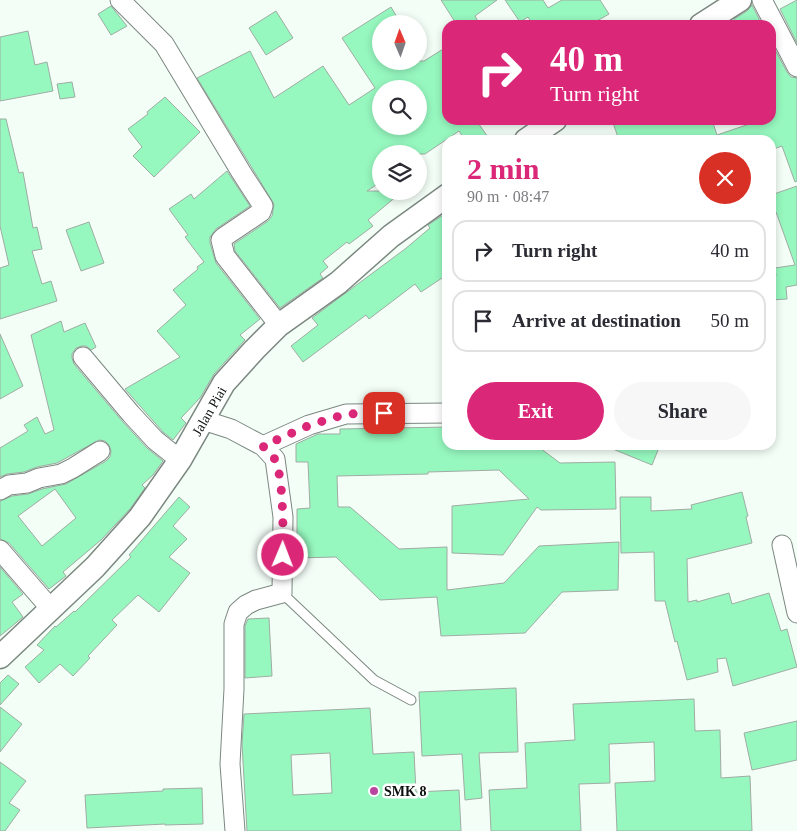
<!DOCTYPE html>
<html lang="en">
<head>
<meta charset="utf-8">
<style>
	body { margin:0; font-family:Georgia,serif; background:#f7f7f7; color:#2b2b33; height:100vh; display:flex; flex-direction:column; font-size:19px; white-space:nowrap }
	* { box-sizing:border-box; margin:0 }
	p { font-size:16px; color:#7c7c81 }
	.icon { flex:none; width:28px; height:28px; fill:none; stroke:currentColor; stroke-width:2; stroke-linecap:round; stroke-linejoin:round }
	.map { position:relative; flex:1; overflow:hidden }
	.sheet { position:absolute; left:442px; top:135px; width:334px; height:315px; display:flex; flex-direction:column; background:#fff; border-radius:15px; box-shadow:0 2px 8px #0003 }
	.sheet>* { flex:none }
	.top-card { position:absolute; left:442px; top:20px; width:334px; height:105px; border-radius:15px; box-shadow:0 2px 8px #0003; background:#db2777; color:#fff; overflow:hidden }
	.needle { width:32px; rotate:358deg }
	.tools { position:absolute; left:372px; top:15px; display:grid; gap:10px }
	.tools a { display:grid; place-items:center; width:55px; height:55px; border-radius:50%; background:#fff; box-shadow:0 2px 8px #0003; font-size:25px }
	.pin { position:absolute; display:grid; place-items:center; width:42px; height:42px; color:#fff; margin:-21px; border-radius:10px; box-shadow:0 2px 8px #0006 }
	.me { position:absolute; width:55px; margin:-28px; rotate:1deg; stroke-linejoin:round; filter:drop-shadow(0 0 4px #0008) }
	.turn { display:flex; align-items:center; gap:18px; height:105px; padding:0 25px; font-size:22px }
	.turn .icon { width:65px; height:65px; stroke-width:2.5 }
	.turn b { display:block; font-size:35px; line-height:42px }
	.round { display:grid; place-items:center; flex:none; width:52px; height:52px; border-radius:26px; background:#f7f7f7 }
	.head { display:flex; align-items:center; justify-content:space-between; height:85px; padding:0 25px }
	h1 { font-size:30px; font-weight:600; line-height:38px; color:#db2777 }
	.button { display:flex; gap:10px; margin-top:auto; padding:10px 25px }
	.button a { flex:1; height:58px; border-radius:30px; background:#db2777; color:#fff; font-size:20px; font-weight:600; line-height:58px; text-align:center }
	.button a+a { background:#f7f7f7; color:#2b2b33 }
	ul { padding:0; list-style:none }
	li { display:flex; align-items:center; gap:15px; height:62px; margin:0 10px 8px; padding:0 15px; border:2px solid #e1e1e2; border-radius:15px }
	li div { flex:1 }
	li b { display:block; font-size:19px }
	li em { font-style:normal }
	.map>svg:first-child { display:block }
	.building { fill:#96f8bf; stroke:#9faca3; fill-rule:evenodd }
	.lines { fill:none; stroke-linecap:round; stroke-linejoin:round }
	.service-casing { stroke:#7b8880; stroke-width:11 }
	.minor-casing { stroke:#7b8880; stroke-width:21 }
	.tertiary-casing { stroke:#7b8880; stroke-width:25 }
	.service { stroke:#fff; stroke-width:9 }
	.minor { stroke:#fff; stroke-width:19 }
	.tertiary { stroke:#fff; stroke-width:22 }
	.route { stroke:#db2777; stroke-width:9; stroke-dasharray:0 16.2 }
	.poi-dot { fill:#b9459f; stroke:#fff; stroke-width:2 }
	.labels { text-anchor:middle; stroke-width:5; stroke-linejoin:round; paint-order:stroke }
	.street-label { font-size:14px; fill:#0c110e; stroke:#fff }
	.poi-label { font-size:14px; font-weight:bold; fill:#0c110e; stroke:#fff; text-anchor:start }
</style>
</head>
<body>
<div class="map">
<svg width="797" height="831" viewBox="0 0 797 831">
	<rect width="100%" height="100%" fill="#f3fef7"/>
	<!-- building -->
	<path class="building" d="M441 0H497L475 16 480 25H457Z
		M505 0H543L548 8 562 0H600L609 14 590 25H533L528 17 520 22Z
		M797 0V43L780 9Z
		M752 5 762 25H737L734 19 747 11Z
		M111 6 127 26 111 35 98 14Z
		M391 7 401 24H381V61H424L448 46V120H476L490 140H465L459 131 425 154H381V164L373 170 381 182 367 191H403L368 220 373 226 349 244 347 242 323 261 328 267 320 274 323 278 280 308 235 251 234 244 268 221 272 216 274 204 197 78 250 51 274 98 323 66 349 105 375 88 342 38ZM381 89H419V126H381Z
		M276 11 293 38 266 55 249 28Z
		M28 31 35 65 47 62 53 91 0 101V37Z
		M771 42 787 72 791 77 797 78V181L795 182 782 146 771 150V140H619L612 120H712L717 135 761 120H771Z
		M72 82 75 97 60 99 57 84Z
		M165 97 200 132 154 177 133 156 142 147 128 129 148 114 147 112Z
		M0 119H6L19 173 23 172 33 228 37 227 42 249 32 251 42 284 51 281 57 301 0 319V268L9 265 0 226Z
		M227 171 250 206 216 229 210 237V243L216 263 260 319 240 335 245 340 214 374 200 398 181 418 186 423 173 440 163 432 125 389 180 357 157 331 186 305 173 290 198 269 197 267 204 262 185 237 188 235 169 209 191 194 194 199Z
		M797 186V285L786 287 787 299 771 300V276H776L775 268 795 265 776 212 771 214V195Z
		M446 213 448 215V274L421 292 415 284 369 319 366 315 303 362 291 346 318 325 312 318 405 249 430 228 428 225Z
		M89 222 104 263 81 271 66 230Z
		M61 321 64 332 85 323 96 347 91 350 86 346H82L76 348 72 354V358L74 364 123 422 147 448 163 461 153 475 142 485 145 488 130 509 101 540 63 572 66 576 49 589 9 543 0 539V501L12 496 28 494 42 489 66 484 106 461 110 457 111 451 109 445 105 441 99 440 57 463 37 467 24 472 7 474 0 477V448L28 431 24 425 37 417 45 434 54 430 31 335ZM55 489 76 518 42 546 18 516Z
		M0 334 23 386 0 399Z
		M448 427V445H536L560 463 615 462 616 509 541 510 537 507 503 555 452 553V506L529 499 499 470 428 472V474L337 476 338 507H350L399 549 447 547V590L504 583 539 546 619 542 618 590 562 592 525 633 441 636 437 597 380 600 336 557 297 558V509L310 508 308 462H296V444L318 434H340V429Z
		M603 445H660L652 465Z
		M742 492 748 516 746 517 752 543 687 559 688 602 697 600V602L729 593 732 604 769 593 781 631 787 629 797 667 733 686 726 658 717 659 718 672 687 680 677 641 675 642 665 601H655L654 552 621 553 620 497H651V511L692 509 691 505Z
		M179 497 190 507 173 526 187 539 169 557 190 573 159 612 138 595 112 620 117 625 88 656 90 658 73 676 60 664 39 683 25 667 44 650 37 645 55 626 56 627 74 611 75 612 131 557 129 555Z
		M0 567 23 594 12 602 23 617 0 636Z
		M269 618 272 676 245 678V626L248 619Z
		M8 675 19 684 0 705V683Z
		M516 688 518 752 479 753 482 798 465 800 462 754 422 756 419 692Z
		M694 699 695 731 720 730 721 778 750 776 752 831H617L615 783 655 781 654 742 609 744 610 783 579 784 581 831H491L489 790 527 788 525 743 575 740 573 704Z
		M0 707 22 724 0 752Z
		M370 708 373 754 414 752 416 792 459 790 461 831H247L242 744 244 714ZM330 753 332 793 293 795 291 755Z
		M797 721V760L752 770 744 733Z
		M0 762 26 781 9 803 20 810 5 831H0Z
		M202 788 203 824 165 825V824L87 828 85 795 163 791V789Z"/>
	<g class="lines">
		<!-- service casing -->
		<g class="service-casing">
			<path id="service" d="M282 593 374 680 411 700"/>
		</g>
		<!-- minor casing -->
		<g class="minor-casing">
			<path id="minor" d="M120 0 164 44 241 172 263 206 261 212 224 237 221 240 225 256 279 325
				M762 0 797 67
				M83 357 131 414 155 440 180 460
				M203 420 231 429 263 446 275 459 283 517 282 593 256 600 246 605 238 612 234 624V689L230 764 235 831
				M263 446 309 425 346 414 448 413
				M0 490 9 485 27 483 39 478 61 474 73 468 100 451
				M782 545 797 613
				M0 550 51 609"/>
		</g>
		<!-- tertiary casing -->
		<g class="tertiary-casing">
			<path id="tertiary" d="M701 25 740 0
				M526 140 555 120
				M0 657 95 567 140 517 180 460 224 383 254 350 279 325 338 283 391 236 448 195"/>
		</g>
		<!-- service -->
		<use href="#service" class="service"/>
		<!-- minor -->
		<use href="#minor" class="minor"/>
		<!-- tertiary -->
		<use href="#tertiary" class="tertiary"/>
	</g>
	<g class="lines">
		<!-- route -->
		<path class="route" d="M283 555C283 535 284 473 274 458 271 454 266 450 263 446L310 425 346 414 384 413"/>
	</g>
	<!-- markers -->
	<circle class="poi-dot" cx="374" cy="791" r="5"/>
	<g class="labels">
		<!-- street labels -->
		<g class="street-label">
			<text transform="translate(209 411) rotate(-60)" y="5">Jalan Piai</text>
		</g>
		<!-- poi labels -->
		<g class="poi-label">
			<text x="384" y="796">SMK 8</text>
		</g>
	</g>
</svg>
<div class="tools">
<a><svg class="needle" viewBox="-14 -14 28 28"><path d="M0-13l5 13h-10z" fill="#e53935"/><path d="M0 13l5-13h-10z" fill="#7c7c81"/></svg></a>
<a><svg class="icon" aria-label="search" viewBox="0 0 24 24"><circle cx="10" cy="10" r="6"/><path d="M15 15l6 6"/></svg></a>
<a><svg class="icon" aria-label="layers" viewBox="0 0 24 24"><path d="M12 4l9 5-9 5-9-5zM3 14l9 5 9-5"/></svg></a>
</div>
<div class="pin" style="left:384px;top:413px;background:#d93025"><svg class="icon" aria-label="arrive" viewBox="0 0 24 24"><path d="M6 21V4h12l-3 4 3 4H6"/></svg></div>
<svg class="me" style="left:283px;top:555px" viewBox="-20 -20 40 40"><circle r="17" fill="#db2777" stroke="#fff" stroke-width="3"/><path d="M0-11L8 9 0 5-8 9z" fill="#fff"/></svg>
<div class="top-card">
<div class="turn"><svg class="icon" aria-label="right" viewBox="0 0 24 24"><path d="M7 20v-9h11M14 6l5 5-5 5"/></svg><div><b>40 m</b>Turn right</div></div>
</div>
<section class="sheet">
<div class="head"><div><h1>2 min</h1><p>90 m · 08:47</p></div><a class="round" style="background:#d93025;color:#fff"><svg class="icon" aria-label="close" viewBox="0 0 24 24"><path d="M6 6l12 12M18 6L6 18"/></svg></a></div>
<ul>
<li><svg class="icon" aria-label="right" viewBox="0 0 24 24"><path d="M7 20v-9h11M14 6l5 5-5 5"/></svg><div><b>Turn right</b></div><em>40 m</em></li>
<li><svg class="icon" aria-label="arrive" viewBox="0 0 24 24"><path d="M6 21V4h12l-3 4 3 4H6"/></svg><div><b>Arrive at destination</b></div><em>50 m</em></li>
</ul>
<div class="button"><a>Exit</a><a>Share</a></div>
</section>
</div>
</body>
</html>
